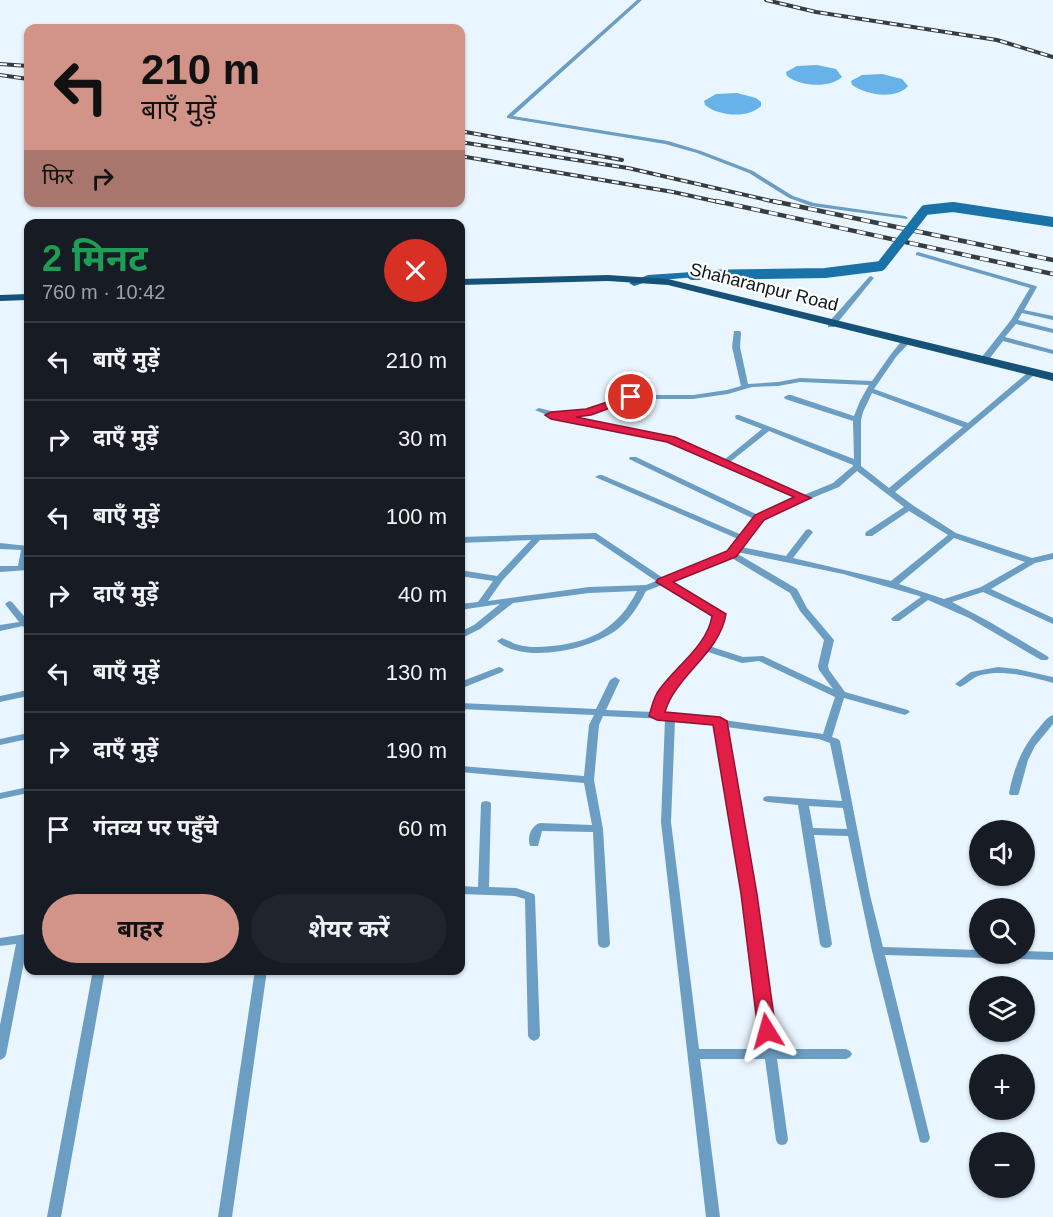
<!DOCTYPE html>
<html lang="hi">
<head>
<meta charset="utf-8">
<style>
	body { margin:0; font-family:Helvetica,"Noto Sans Devanagari",sans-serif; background:#20242c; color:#f1f3f6; height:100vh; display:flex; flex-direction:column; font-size:22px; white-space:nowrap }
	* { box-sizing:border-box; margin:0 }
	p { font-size:20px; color:#9ea1a6 }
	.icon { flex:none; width:33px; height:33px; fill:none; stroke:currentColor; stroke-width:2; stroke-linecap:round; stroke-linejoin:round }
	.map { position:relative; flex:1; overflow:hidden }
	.sheet { position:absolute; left:24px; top:219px; width:441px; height:756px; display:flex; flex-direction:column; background:#171b24; border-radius:12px; box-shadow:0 2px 4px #0004 }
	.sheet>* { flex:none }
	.hud { position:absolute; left:24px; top:24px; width:441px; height:183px; border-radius:12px; box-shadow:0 2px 4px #0004; background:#d29488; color:#111; overflow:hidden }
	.fabs { position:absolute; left:969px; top:820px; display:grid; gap:12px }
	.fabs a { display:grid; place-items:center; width:66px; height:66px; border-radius:50%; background:#171b24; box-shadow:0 2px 4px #0004; font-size:30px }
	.pin { position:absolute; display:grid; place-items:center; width:51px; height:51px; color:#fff; margin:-26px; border:3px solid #fff; border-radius:50%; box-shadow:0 2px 6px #0007 }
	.me { position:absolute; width:66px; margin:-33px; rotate:352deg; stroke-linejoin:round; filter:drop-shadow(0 0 4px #0008) }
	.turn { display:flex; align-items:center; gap:21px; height:126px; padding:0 18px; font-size:27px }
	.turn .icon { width:78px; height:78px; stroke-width:2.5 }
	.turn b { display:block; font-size:42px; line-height:51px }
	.then { display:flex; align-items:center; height:57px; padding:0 18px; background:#0003; gap:12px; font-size:22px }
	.round { display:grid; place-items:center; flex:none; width:63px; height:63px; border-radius:32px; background:#20242c }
	.headline { display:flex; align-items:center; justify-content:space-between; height:102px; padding:0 18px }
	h1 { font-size:36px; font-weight:700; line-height:45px; color:#1e9e55 }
	.button { display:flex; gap:12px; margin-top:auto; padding:12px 18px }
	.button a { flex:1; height:69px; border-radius:36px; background:#d29488; color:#111; font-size:24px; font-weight:700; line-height:69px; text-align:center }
	.button a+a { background:#20242c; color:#f1f3f6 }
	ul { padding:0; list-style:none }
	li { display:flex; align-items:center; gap:18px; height:78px; padding:0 18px; border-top:2px solid #363941 }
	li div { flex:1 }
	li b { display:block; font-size:22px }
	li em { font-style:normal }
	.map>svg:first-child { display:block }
	.water { fill:#66b2e9 }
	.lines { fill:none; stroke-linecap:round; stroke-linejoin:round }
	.minor { fill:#6c9dc3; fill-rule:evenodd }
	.secondary { fill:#1972a8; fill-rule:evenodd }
	.primary { fill:#165178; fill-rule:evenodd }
	.rail-far1-casing { stroke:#353d43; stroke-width:4 }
	.rail-casing { stroke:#353d43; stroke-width:4.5 }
	.rail-far1 { stroke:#fff; stroke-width:2; stroke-dasharray:7; stroke-linecap:butt }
	.rail { stroke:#fff; stroke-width:3; stroke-dasharray:9; stroke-linecap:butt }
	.secondary-bridge { stroke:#1972a8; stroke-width:10 }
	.route { fill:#e11d48; stroke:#92132f; stroke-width:1.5 }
	.labels { text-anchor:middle; stroke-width:4.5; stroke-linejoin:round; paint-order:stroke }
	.far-street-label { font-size:18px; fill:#0f161b; stroke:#fff }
</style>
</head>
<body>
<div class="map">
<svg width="1053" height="1217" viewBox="0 0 1053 1217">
	<rect width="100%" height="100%" fill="#eaf6ff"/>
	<!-- water -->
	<path class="water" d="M817 65 836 69 842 77C829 89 800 86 787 76L786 72 797 66Z
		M882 74 902 79 908 86C896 100 866 95 852 85L851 81 862 75Z
		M737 93 756 98 761 102V106C748 119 718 116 705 105L704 101 716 94Z"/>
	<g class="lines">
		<!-- minor -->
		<path class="minor" d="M637 0H642L513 116 668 141 701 151 753 171 793 196 814 203 905 216 908 218 907 219 811 206 789 198 749 173 697 153 665 144 507 118V116Z
			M918 252 1036 286 1037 287 1024 310 1053 316V320L1022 313 1018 320 1053 329V333L1016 324 1005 337 1053 350V354L1003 341 987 362H981V358L1011 320 1030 288 916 255V253Z
			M871 276 874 278 873 279 834 327H828V323L869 277Z
			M734 331H740L741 333 740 347 748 384 778 382 800 378 872 381 891 354 904 338H910V342L896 357 874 389 968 423 1026 374H1032L1033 376 895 492 914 506 956 533 1032 558 1053 553V559L1035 563 991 589 1053 618V624L983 592 952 602 988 621 1047 656 1049 658 1047 660H1041L969 618 928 600 899 621H893L891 619 893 617 921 597 919 596 843 574 737 552 736 553 797 589 807 608 834 640 828 666 829 670 845 692 908 710 910 712 905 715 844 698 832 737 838 739 840 741 870 895 883 947 980 950V954H1024V951L1053 952V960L885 955 930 1138 928 1142 924 1143 920 1142 872 951 848 836 814 835 832 944 830 947 826 948 822 947 820 944 798 805 768 802 764 801 763 799 764 797 768 796 842 801 830 743 819 739 726 727 754 894 776 1049H846L850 1051 852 1054 850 1057 846 1059H777L788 1140 786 1144 782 1145 778 1144 776 1140 765 1059H700L720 1217H706L661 822 665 719 603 716 599 725 594 780 603 829 610 944 608 947 604 948 600 947 598 944 593 832 542 831 538 846H530C527 837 531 826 540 823L592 825 584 783 460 772V766L584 776 589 725 594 715 460 709V703L596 709 610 680 615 677 620 680 606 710 653 712C661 673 707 655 714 614L662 585 646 591C639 605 631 618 619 628 594 649 524 665 497 641L502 638C508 640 513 644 519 645 530 648 541 647 552 646 592 642 618 628 637 591L589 593 513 603 480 629 460 639V632L474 625 500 604 460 610V604L478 602 493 581 460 576V570L497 576 531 540 460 543V537L596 533 663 578 728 552 738 539 595 477 599 475H602L742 535 754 519 629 459 630 457H636L758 515 797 498 669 441 587 426 555 417H548L547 415 535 410 539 408 555 412 586 410 631 395H693L727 390 741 386 732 347ZM800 382 869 385 860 401 854 416 791 395H788L784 397 785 399 853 421 854 459 739 415H736L735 417 736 419 762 429 724 460 674 437 588 422 568 416 590 414 632 399H693L728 394 752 387 778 386ZM872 393 963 427 889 488 861 466V420L863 412ZM769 431 853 465V466L833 483 804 495 730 462ZM857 471 904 507 866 532 865 534 866 536H872L909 511 948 535 891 581 793 558 813 532 809 529 806 530 786 556 741 547 762 520 768 516 839 487ZM954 538 1025 562 981 587 944 599 899 584ZM594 539 656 581 646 585 589 587 488 601 502 581 540 540ZM730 557 790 593 800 611 824 640 818 666 819 670 833 689 763 656 743 657 709 646 722 624 724 614 719 609 670 582ZM705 651 742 663 759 661 835 697 823 734 724 720 720 718 716 719 662 713C667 688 690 670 705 651ZM675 720 716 725 744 894 764 1049H699L671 822ZM809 806 843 808 847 829 813 828Z
			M0 543 28 546 27 565 28 566V570L0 572V566H18L21 550 0 549Z
			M9 601 12 602 28 621V630L25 629 23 626 0 631V625L19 622 5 604Z
			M499 667 502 668 504 670 502 672 460 689V682Z
			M998 667 1017 669 1048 676 1053 677V683C1031 677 1004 669 981 675 973 677 967 684 960 687L955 684 971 672Z
			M28 690V696L0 702V696Z
			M1053 715V724L1035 746 1028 760 1019 793 1018 795H1010L1009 793C1014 768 1022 747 1039 728 1043 723 1047 717 1053 715Z
			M28 733V739L0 745V739Z
			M28 787V793L0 799V793Z
			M486 801 490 802 491 804 489 887 516 888 534 894 535 897 540 1036 538 1039 534 1041 530 1039 528 1036 525 899 515 896 460 894V886L478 887 481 804 482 802Z
			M26 934 28 935V941L6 1055 4 1058 0 1060V1025L16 944 0 946V938Z
			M93 970H105L61 1217H47Z
			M255 970H267L232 1217H218Z"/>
		<!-- secondary -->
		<path class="secondary" d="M692 272 697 275 696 277 649 281 634 286 629 283 648 275Z"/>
		<!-- primary -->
		<path class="primary" d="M608 275 668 279 1053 373V381L668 285 608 281 460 285V279Z
			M28 294V300L0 301V295Z"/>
		<!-- rail-far1 casing -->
		<g class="rail-far1-casing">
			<path id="rail-far1" d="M766 0 816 12 997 40 1053 57
				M0 64 28 66
				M0 75 28 79
				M460 131 622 160
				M460 142 628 168 780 203
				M460 156 673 192 723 203"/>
		</g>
		<!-- rail casing -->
		<g class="rail-casing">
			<path id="rail" d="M716 201 1053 274
				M773 201 1053 260"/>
		</g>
		<!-- rail-far1 -->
		<use href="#rail-far1" class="rail-far1"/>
		<!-- rail -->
		<use href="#rail" class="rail"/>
		<!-- secondary-bridge -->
		<path class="secondary-bridge" d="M692 275 825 273 881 266 925 210 953 207 1053 222"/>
	</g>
	<!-- route -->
	<path class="route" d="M631 394 636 397 635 399 591 415 576 417 675 437 811 498 764 520 736 557 673 582 726 614C720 653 676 675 665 712L720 717 727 721 757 894 776 1031 774 1036 767 1038 761 1036 758 1031 741 894 713 725 657 720 649 716C651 709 653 700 657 693 673 668 707 647 712 616L656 582 658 579 727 551 755 515 794 497 667 442 551 419 545 415 551 412 586 409Z"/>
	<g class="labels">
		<!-- far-street labels -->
		<g class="far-street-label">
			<text transform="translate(764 287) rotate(14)" y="6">Shaharanpur Road</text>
		</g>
	</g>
</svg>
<div class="fabs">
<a><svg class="icon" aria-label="sound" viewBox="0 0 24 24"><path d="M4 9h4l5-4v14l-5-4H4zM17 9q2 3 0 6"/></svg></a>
<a><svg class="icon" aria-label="search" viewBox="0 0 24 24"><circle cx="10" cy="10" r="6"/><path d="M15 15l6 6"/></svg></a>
<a><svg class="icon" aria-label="layers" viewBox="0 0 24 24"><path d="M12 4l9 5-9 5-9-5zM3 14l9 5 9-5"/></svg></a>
<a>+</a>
<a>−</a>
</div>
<div class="pin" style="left:631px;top:397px;background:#d93025"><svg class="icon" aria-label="arrive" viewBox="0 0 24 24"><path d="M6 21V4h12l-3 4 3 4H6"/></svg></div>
<svg class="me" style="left:767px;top:1031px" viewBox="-20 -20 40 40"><path d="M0-17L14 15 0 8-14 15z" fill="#e11d48" stroke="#fff" stroke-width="4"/></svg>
<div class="hud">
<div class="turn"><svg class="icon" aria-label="left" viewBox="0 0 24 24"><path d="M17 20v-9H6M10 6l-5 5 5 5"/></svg><div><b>210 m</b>बाएँ मुड़ें</div></div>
<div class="then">फिर<svg class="icon" aria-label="right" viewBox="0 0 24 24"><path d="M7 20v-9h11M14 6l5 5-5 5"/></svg></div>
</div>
<section class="sheet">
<div class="headline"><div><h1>2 मिनट</h1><p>760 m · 10:42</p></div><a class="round" style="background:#d93025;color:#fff"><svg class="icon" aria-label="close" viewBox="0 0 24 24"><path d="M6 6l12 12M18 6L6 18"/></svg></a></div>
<ul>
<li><svg class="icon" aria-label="left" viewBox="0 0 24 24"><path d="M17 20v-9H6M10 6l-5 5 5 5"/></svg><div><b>बाएँ मुड़ें</b></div><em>210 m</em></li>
<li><svg class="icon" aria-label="right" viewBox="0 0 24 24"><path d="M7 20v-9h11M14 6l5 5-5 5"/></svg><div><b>दाएँ मुड़ें</b></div><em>30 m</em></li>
<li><svg class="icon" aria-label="left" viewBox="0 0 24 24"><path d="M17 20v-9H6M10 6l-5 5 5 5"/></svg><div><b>बाएँ मुड़ें</b></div><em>100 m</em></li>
<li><svg class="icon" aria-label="right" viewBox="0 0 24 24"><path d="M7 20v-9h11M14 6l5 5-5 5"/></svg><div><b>दाएँ मुड़ें</b></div><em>40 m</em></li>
<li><svg class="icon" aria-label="left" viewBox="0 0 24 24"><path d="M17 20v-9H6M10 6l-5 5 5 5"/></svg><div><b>बाएँ मुड़ें</b></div><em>130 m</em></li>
<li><svg class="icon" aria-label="right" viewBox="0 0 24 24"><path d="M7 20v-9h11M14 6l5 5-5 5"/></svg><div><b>दाएँ मुड़ें</b></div><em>190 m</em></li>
<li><svg class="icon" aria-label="arrive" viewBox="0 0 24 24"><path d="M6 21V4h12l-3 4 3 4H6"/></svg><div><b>गंतव्य पर पहुँचे</b></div><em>60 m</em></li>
</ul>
<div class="button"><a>बाहर</a><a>शेयर करें</a></div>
</section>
</div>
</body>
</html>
